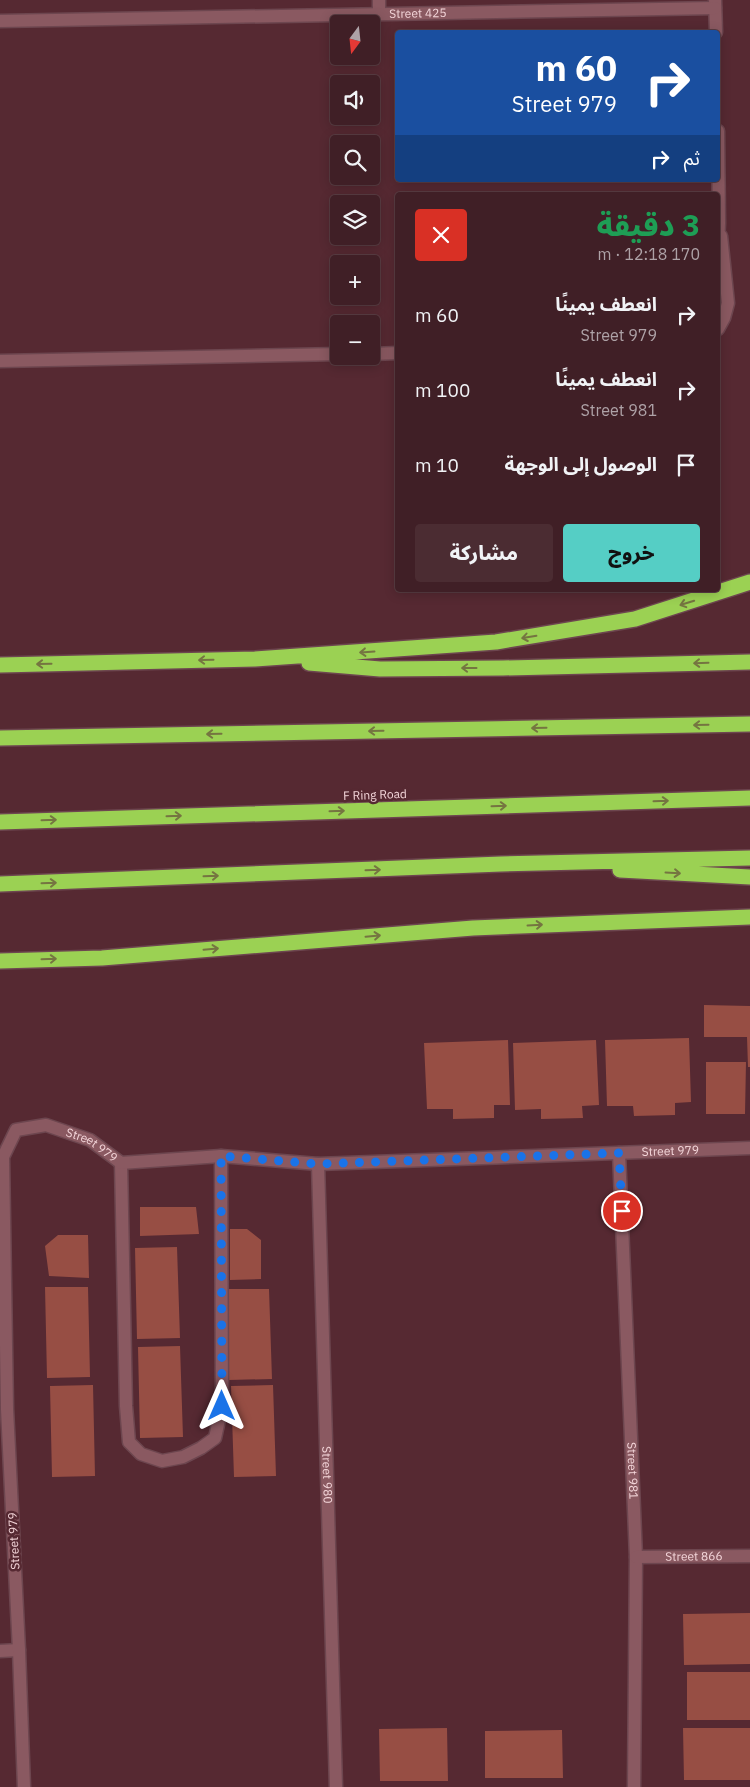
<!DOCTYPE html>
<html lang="ar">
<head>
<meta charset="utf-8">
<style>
	body { margin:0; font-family:"IBM Plex Sans","Noto Sans Arabic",sans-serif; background:#4b2c32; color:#f1f3f6; direction:rtl; height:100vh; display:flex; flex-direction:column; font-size:19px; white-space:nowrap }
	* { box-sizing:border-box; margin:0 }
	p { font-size:16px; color:#aea2a7 }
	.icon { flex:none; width:28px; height:28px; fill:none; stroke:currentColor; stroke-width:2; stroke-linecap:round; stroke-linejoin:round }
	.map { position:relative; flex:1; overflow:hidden; direction:ltr }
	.drawer { position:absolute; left:395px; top:192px; width:325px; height:400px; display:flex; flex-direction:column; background:#401f26; border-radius:5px; box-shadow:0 2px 12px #0003,0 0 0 1px #593d43; direction:rtl }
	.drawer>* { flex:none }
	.banner { position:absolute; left:395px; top:30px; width:325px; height:152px; border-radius:5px; box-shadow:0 2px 12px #0003,0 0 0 1px #593d43; direction:rtl; background:#1a4fa0; color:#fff; overflow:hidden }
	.needle { width:32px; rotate:195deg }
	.fabs { position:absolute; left:330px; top:15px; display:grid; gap:10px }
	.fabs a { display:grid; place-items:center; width:50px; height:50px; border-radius:5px; background:#401f26; box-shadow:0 2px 12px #0003,0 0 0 1px #593d43; font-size:25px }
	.pin { position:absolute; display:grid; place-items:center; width:42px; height:42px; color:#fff; margin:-21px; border:2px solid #fff; border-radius:50%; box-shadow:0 1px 5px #0007 }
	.me { position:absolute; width:55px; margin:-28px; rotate:0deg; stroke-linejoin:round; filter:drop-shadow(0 0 4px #0008) }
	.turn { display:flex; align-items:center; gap:18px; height:105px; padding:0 20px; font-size:22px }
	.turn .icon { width:65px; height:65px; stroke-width:2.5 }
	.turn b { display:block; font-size:35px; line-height:42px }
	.then { display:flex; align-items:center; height:48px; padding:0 20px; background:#0003; gap:10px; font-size:19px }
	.round { display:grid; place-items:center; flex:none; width:52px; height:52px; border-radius:5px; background:#4b2c32 }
	.headline { display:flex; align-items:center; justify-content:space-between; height:85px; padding:0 20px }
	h1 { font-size:30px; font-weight:800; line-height:38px; color:#1e9e55 }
	.button { display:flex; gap:10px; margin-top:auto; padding:10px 20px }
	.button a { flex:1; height:58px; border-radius:5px; background:#55cec5; color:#111; font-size:20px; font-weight:800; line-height:58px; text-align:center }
	.button a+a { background:#4b2c32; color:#f1f3f6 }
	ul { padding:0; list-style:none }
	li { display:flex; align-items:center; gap:15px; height:75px; padding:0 20px }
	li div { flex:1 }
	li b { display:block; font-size:19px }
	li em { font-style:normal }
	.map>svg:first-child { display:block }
	.building { fill:#974e44 }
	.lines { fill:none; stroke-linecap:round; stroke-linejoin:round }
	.minor-casing { stroke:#6d464f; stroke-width:15 }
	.highway-casing { stroke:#6d464f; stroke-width:18 }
	.minor { stroke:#8a5961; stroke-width:12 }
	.highway { stroke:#9bd153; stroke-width:15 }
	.oneway { stroke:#757541 }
	.route { stroke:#1a73e8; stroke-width:9; stroke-dasharray:0 16.2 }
	.labels { text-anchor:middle; stroke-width:5; stroke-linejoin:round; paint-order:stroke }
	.street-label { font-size:12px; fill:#f3d5d9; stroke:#562932 }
</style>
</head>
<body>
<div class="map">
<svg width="750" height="1787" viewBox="0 0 750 1787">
	<rect width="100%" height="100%" fill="#562932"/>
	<!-- building -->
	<path class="building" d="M704 1005 750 1006V1067H748L747 1037H704Z
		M689 1038 691 1102 675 1103V1115L634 1116 633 1106H607L605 1040Z
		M508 1040 510 1105H494V1118L453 1119V1109H427L424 1043Z
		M596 1040 599 1105 582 1106 583 1118 541 1119V1109L515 1110 513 1043Z
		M706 1062H746L745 1114H706Z
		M140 1207H196L199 1234 140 1236Z
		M230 1229H247L261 1240V1279L230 1280Z
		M58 1235H88L89 1278 49 1276 45 1246Z
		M177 1247 180 1338 137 1339 135 1248Z
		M45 1287H88L90 1377 47 1378Z
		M227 1289H269L272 1379 229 1380Z
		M180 1346 183 1437 140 1438 138 1347Z
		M93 1385 95 1476 52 1477 50 1386Z
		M273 1385 276 1476 234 1477 231 1386Z
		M750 1613V1664L684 1665 683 1614Z
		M687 1672H750V1720H687Z
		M447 1728 448 1781H380L379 1729Z
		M683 1728H750V1780H684Z
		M562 1730 563 1778H485V1731Z"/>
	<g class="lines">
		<!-- minor casing -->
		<g class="minor-casing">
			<g id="minor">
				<path d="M715 0 716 32"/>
				<path d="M379 13V0"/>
				<path id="s1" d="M0 21 715 8"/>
				<path d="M718 131 719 223 718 245"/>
				<path d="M718 329 724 318 728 303 721 236"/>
				<path d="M371 354 398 353"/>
				<path d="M0 361 339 354"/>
				<path id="s2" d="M619 1153 636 1557 634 1787"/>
				<path d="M121 1163 126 1406 129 1442 141 1454 162 1461 183 1457 201 1448 215 1438 222 1406 221 1156"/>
				<path id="s3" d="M318 1164 336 1787"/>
				<path id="s4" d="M636 1557 750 1556"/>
				<path d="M0 1651 19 1650"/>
				<path id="s5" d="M24 1787 19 1650 7 1409 3 1157 16 1130 46 1125 90 1140 121 1163 221 1156 318 1164 750 1148"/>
			</g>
		</g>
		<!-- highway casing -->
		<g class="highway-casing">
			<path id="highway" d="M309 663 380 669 503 668 750 662
				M0 665 255 659 496 642 635 619 750 582
				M0 738 750 724
				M0 822 750 798
				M620 870 750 877
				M0 884 501 864 750 858
				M0 961 102 958 473 928 750 917"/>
		</g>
		<!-- minor -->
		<use href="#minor" class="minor"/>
		<!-- highway -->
		<use href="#highway" class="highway"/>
	</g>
	<!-- one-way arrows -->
	<defs><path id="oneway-shaft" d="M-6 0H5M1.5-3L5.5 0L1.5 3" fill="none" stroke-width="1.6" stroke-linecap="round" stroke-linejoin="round" transform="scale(1.25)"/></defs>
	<g class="oneway">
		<use href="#oneway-shaft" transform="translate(687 603) rotate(163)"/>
		<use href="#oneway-shaft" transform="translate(529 637) rotate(171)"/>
		<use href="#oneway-shaft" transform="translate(367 652) rotate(176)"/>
		<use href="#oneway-shaft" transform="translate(206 660) rotate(179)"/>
		<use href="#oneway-shaft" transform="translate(701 663) rotate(178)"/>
		<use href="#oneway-shaft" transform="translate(44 664) rotate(179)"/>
		<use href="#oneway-shaft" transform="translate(469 668) rotate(180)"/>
		<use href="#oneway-shaft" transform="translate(701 725) rotate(179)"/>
		<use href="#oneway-shaft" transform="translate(539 728) rotate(179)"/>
		<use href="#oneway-shaft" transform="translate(376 731) rotate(179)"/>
		<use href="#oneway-shaft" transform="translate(214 734) rotate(179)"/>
		<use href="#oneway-shaft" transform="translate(661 801) rotate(-2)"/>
		<use href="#oneway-shaft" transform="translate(499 806) rotate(-2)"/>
		<use href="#oneway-shaft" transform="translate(337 811) rotate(-2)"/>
		<use href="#oneway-shaft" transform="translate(174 816) rotate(-2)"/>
		<use href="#oneway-shaft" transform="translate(49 820) rotate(-2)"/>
		<use href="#oneway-shaft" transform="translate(373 870) rotate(-2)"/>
		<use href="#oneway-shaft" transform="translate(673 873) rotate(3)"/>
		<use href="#oneway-shaft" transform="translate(211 876) rotate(-2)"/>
		<use href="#oneway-shaft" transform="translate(49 883) rotate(-2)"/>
		<use href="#oneway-shaft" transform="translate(535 925) rotate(-3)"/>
		<use href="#oneway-shaft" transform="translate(373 936) rotate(-5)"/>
		<use href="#oneway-shaft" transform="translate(211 949) rotate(-5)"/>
		<use href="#oneway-shaft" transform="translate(49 959) rotate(-2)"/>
	</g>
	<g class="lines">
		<!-- route -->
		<path class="route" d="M222 1406 221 1156 318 1164 619 1153 622 1211"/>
	</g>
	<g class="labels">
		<!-- street labels -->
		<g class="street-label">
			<text dy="4" stroke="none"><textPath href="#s1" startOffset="418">Street 425</textPath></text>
			<text transform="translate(375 795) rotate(-2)" y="4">F Ring Road</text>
			<text dy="4" stroke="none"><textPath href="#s5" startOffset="741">Street 979</textPath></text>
			<text dy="4" stroke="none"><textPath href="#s5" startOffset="1326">Street 979</textPath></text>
			<text dy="4" stroke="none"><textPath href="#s2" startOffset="318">Street 981</textPath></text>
			<text dy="4" stroke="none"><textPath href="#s3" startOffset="311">Street 980</textPath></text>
			<text transform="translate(14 1541) rotate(-93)" y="4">Street 979</text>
			<text dy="4" stroke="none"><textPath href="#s4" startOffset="58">Street 866</textPath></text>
		</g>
	</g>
</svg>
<div class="fabs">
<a><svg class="needle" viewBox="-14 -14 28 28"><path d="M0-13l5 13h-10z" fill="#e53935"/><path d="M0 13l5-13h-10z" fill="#aea2a7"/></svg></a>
<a><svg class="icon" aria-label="sound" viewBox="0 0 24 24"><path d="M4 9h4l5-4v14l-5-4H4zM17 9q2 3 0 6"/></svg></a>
<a><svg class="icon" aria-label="search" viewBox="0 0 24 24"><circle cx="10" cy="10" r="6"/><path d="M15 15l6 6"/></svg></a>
<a><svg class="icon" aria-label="layers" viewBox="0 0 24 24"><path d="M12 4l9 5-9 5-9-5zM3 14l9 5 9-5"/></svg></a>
<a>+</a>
<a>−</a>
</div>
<div class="pin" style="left:622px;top:1211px;background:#d93025"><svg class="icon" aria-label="arrive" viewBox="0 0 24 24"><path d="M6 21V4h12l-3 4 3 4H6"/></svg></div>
<svg class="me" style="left:222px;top:1406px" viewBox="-20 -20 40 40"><path d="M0-17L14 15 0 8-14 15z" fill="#1a73e8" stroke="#fff" stroke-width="4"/></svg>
<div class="banner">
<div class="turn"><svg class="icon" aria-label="right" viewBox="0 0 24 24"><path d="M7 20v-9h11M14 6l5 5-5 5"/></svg><div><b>60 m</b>Street 979</div></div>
<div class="then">ثم<svg class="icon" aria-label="right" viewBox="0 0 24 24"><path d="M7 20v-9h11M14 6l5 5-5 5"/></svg></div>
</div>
<section class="drawer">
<div class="headline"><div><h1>3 دقيقة</h1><p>170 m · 12:18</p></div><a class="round" style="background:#d93025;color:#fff"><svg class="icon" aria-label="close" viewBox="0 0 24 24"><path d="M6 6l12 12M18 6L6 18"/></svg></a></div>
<ul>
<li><svg class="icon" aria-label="right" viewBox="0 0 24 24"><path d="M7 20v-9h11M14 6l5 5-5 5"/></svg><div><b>انعطف يمينًا</b><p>Street 979</p></div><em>60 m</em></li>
<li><svg class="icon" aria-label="right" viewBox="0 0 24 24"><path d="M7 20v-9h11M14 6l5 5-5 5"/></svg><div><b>انعطف يمينًا</b><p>Street 981</p></div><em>100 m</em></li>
<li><svg class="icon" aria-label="arrive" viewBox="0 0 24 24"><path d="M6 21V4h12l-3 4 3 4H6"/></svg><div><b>الوصول إلى الوجهة</b></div><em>10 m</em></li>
</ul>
<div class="button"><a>خروج</a><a>مشاركة</a></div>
</section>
</div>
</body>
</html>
